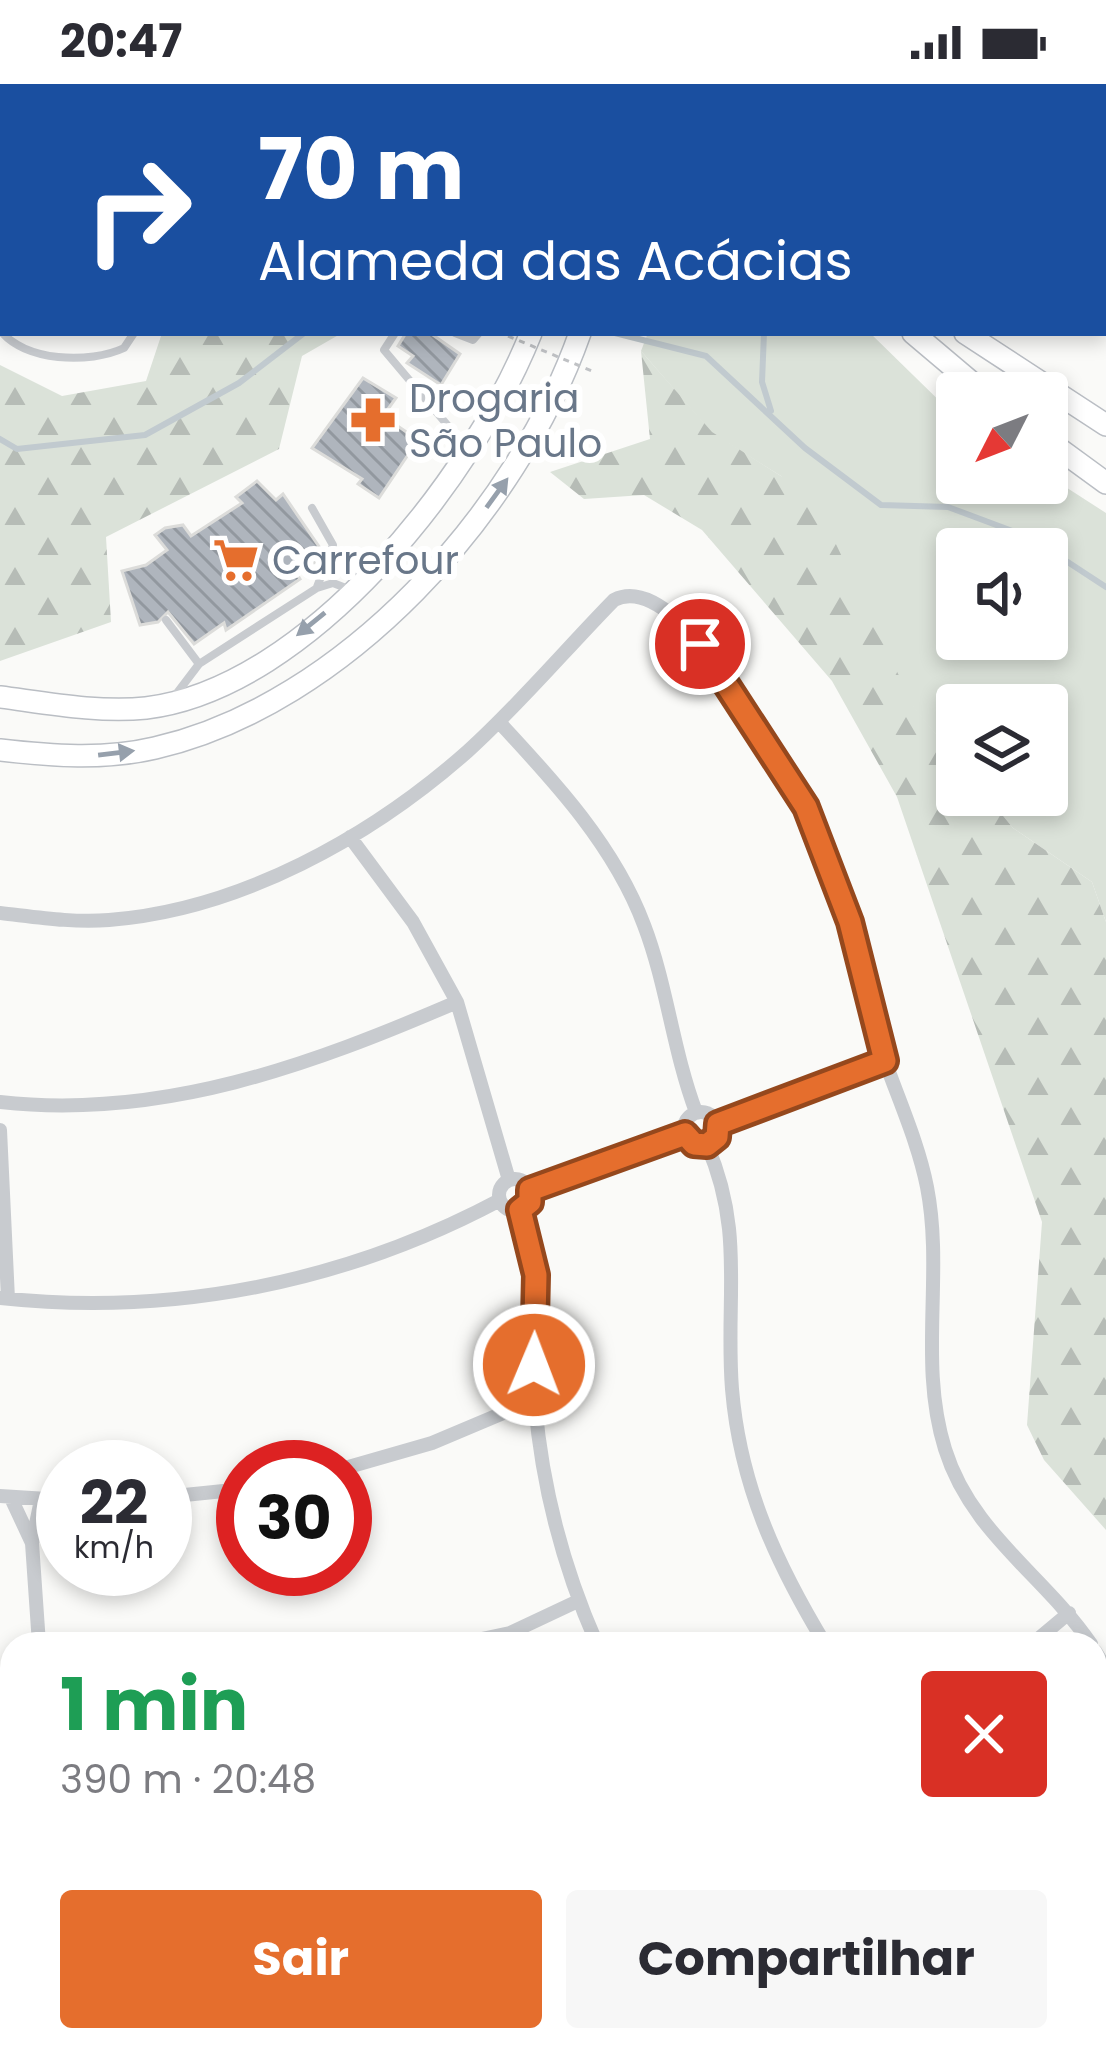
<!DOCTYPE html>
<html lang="pt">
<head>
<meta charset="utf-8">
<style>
	body { margin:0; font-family:Poppins,sans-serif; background:#f7f7f7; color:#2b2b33; height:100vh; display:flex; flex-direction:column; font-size:45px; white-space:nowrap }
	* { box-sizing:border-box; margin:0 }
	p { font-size:39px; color:#7c7c81 }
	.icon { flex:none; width:66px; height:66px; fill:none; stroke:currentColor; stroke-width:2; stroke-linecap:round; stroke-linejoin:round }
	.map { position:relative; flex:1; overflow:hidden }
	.sheet { position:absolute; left:0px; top:1548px; width:1107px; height:420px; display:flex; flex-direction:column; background:#fff; border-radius:36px 36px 0 0; box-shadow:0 6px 18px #0003 }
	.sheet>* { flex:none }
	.banner { position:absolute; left:0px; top:0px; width:1107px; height:252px; box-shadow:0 6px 18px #0003; background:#1a4fa0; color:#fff; overflow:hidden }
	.needle { width:78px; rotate:228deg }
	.controls { position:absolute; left:936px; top:288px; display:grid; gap:24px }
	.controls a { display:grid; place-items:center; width:132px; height:132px; border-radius:12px; background:#fff; box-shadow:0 6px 18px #0003; font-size:60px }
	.speed { position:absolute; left:36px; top:1356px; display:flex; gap:24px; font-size:60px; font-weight:700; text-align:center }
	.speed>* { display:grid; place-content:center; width:156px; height:156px; border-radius:50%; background:#fff; box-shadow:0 6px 18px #0003; line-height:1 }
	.speed small { font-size:30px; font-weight:400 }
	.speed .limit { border:18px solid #d22; background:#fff; color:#111 }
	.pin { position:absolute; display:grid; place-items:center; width:102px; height:102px; color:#fff; margin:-51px; border:6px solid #fff; border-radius:50%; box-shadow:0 3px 12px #0007 }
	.me { position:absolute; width:132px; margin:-66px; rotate:1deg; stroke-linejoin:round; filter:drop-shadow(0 0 9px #0008) }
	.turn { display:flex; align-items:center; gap:42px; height:252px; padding:0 60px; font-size:54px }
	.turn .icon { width:156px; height:156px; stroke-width:2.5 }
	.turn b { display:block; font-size:84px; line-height:102px }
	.round { display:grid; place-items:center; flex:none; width:126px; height:126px; border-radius:12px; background:#f7f7f7 }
	.overview { display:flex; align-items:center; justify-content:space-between; height:204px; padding:0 60px }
	h1 { font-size:72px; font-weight:700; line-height:90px; color:#1e9e55 }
	.primary-button { display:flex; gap:24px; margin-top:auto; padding:24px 60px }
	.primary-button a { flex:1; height:138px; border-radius:12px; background:#e56e2d; color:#fff; font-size:48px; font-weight:700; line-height:138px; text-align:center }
	.primary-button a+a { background:#f7f7f7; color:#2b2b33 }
	.status { display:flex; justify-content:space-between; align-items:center; height:84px; padding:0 60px; background:#fff; direction:ltr }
	.status svg { height:33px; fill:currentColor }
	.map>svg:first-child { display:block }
	.green { fill:#dbe2d9; fill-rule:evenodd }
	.forest { fill:url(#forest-firs) }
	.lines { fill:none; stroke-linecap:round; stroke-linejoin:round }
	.stream { stroke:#c1cacf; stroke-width:6 }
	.building { fill:url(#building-back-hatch); stroke:#dcdcda; stroke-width:3 }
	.secondary-casing { stroke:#babec4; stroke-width:24 }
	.lane { stroke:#c8cbcf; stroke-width:8 }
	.street { stroke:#c8cbcf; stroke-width:14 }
	.secondary { stroke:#fff; stroke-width:21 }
	.path-bridge { stroke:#c0c2c5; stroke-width:3; stroke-dasharray:6 6; stroke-linecap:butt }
	.oneway { fill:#96a0ac }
	.route-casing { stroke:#95481d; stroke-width:30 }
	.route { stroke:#e56e2d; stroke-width:21 }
	.labels { text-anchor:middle; stroke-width:12; stroke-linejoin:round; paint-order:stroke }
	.poi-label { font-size:39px; fill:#697789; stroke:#fff; text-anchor:start }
</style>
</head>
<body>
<div class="status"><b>20:47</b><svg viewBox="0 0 49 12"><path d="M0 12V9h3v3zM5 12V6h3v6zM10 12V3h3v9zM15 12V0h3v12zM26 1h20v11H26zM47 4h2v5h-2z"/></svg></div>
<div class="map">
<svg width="1106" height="1968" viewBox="0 0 1106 1968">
	<defs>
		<pattern id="forest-firs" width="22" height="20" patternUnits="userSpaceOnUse" patternTransform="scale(3)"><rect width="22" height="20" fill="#dbe2d9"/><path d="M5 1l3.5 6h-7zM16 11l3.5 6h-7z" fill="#b6bcb6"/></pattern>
		<pattern id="building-back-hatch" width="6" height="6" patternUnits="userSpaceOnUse" patternTransform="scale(3)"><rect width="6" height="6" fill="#afb5bd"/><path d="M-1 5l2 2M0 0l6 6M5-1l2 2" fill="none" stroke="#92989f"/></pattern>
	</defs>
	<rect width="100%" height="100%" fill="#fafaf8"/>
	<!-- green -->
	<path class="green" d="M648 249H870L957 334V399H1047V391L1106 429V838L1092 798 1013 744 986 711H1047V621H957V676L914 624 781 392 712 349 641 267ZM957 465H1047V555H957Z"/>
	<!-- forest -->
	<path class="forest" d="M162 249H342L302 272 279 365 106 453 111 538 0 577V281L62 312 146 297Z
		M641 267 712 348 781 392 822 431 914 623 957 676V711H986L1013 744 1092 798 1106 838V1446L1044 1376 1027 1341 1042 1138 897 713 832 597 702 446 644 411 584 415 550 388 650 355Z"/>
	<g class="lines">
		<!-- stream -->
		<path class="stream" d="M615 249 706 272 805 364 881 421 948 423 1031 454 1106 503
			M764 249 762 298 771 327
			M0 355 17 365 145 351 239 299 304 249"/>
	</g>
	<!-- building -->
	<path class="building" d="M406 249H430L460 270 441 301 407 279 413 272 398 262Z
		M363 294 396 314 383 332 418 356 379 414 358 400 362 395 312 364Z
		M257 397 276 416 283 410 322 467 318 476 297 490 300 495 226 546 224 539 194 560 168 528 158 538 140 541 122 487 146 481 167 466 155 451 165 444 183 441 191 452 242 419 236 413Z"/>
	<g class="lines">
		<!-- secondary casing -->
		<g class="secondary-casing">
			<path id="secondary" d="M38 0 46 3
				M729 0 731 3
				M437 3 444 0
				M572 3V0
				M642 3 643 0
				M0 29 3 30
				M913 249 984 309
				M965 249 1106 341
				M1047 356 1106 399
				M0 613C46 619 99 629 146 624 309 604 474 392 531 249
				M0 666C52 672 104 676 155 664 345 620 517 428 580 249"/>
		</g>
		<!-- lane -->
		<path class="lane" d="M0 78H3
			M0 246C24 278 90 280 124 264L134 249
			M395 249 384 266 449 343
			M455 249 473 256 479 249
			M312 424 333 461 317 503
			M166 536 199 580
			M177 609 199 580 317 504 333 499 351 506"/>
		<!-- street -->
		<path class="street" d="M876 0 878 3
			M1104 183 1106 184
			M499 638C555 698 615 763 644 841 667 901 673 967 696 1028
			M350 753 413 838 457 918 509 1096
			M0 829C36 833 73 839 109 836 240 826 371 753 468 667 520 620 565 566 614 516 686 479 809 725 831 781 855 844 861 911 884 974 899 1017 918 1058 927 1103 944 1190 918 1279 945 1365 971 1449 1044 1491 1091 1560
			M0 1018C162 1036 311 981 457 918
			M684 1045a17 17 0 1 1 34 0a17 17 0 1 1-34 0Z
			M718 1039 885 977
			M0 1046 8 1215
			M707 1061C745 1148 725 1215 732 1305 740 1401 776 1479 825 1560
			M499 1111a16 16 0 1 1 32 0a16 16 0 1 1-32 0Z
			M530 1106 685 1050
			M521 1127C544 1190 529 1253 535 1319 542 1402 563 1483 597 1560
			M0 1214C174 1233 346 1198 500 1116
			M345 1384 432 1359 534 1316
			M0 1412 63 1416
			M165 1413 243 1405
			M11 1414 32 1459
			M39 1560 32 1459 41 1416
			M458 1560 510 1549 578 1517
			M1032 1560 1069 1529
			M1095 1567 1106 1585
			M0 1610 12 1611
			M1095 1751 1106 1747
			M0 1812H12
			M1095 1820 1106 1834
			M0 1949 5 1968
			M944 1956 953 1968
			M449 1968 506 1956
			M552 1968 553 1956"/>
		<!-- secondary -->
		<use href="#secondary" class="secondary"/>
		<!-- path-bridge -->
		<path class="path-bridge" d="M508 252 592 287"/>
	</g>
	<!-- one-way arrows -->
	<defs><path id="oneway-solid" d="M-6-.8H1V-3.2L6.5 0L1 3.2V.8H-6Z" transform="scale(3)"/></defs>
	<g class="oneway">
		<use href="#oneway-solid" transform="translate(497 409) rotate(-54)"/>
		<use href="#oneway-solid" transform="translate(311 540) rotate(141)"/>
		<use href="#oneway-solid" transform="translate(116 669) rotate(-7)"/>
	</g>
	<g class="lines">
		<!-- route casing -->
		<g class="route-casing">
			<path id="route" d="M534 1281 536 1191 520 1126 530 1118V1106L685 1050 694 1060 707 1061 717 1053 718 1040 885 977 850 838 806 723 700 560"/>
		</g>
		<!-- route -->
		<use href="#route" class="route"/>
	</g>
	<!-- icons -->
	<defs>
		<g id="pharmacy-bare" transform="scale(3.6)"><path d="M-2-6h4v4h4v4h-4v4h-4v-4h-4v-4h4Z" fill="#e56e2d" stroke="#fff" stroke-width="2.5" paint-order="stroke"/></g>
		<g id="supermarket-bare" transform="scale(3.6)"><path d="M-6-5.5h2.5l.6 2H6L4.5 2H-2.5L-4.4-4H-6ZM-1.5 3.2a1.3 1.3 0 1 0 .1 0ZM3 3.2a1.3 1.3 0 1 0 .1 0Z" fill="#e56e2d" stroke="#fff" stroke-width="2.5" paint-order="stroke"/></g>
	</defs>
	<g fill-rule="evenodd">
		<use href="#pharmacy-bare" x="373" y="336"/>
		<use href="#supermarket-bare" x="236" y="476"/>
	</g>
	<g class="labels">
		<!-- poi labels -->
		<g class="poi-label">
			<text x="409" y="328">Drogaria<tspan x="409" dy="45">São Paulo</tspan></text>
			<text x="272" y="490">Carrefour</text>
		</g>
	</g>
</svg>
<div class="controls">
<a><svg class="needle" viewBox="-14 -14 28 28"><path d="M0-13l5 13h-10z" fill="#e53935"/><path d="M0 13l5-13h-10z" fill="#7c7c81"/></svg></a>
<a><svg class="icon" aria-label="sound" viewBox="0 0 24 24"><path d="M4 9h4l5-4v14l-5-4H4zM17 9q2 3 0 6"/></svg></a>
<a><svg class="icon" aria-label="layers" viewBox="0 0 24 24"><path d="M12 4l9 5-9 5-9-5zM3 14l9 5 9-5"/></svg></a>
</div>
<div class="speed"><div>22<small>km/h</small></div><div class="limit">30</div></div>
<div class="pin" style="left:700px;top:560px;background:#d93025"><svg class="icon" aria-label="arrive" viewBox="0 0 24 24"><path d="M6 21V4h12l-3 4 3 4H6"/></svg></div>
<svg class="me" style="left:534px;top:1281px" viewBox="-20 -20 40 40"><circle r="17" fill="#e56e2d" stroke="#fff" stroke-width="3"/><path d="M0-11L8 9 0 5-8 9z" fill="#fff"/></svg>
<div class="banner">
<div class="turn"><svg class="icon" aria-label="right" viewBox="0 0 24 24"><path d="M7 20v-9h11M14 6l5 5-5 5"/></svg><div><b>70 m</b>Alameda das Acácias</div></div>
</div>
<section class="sheet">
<div class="overview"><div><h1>1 min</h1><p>390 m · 20:48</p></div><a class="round" style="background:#d93025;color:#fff"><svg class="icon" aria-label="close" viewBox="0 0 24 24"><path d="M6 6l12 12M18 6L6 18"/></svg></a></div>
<div class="primary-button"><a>Sair</a><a>Compartilhar</a></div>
</section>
</div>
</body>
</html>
